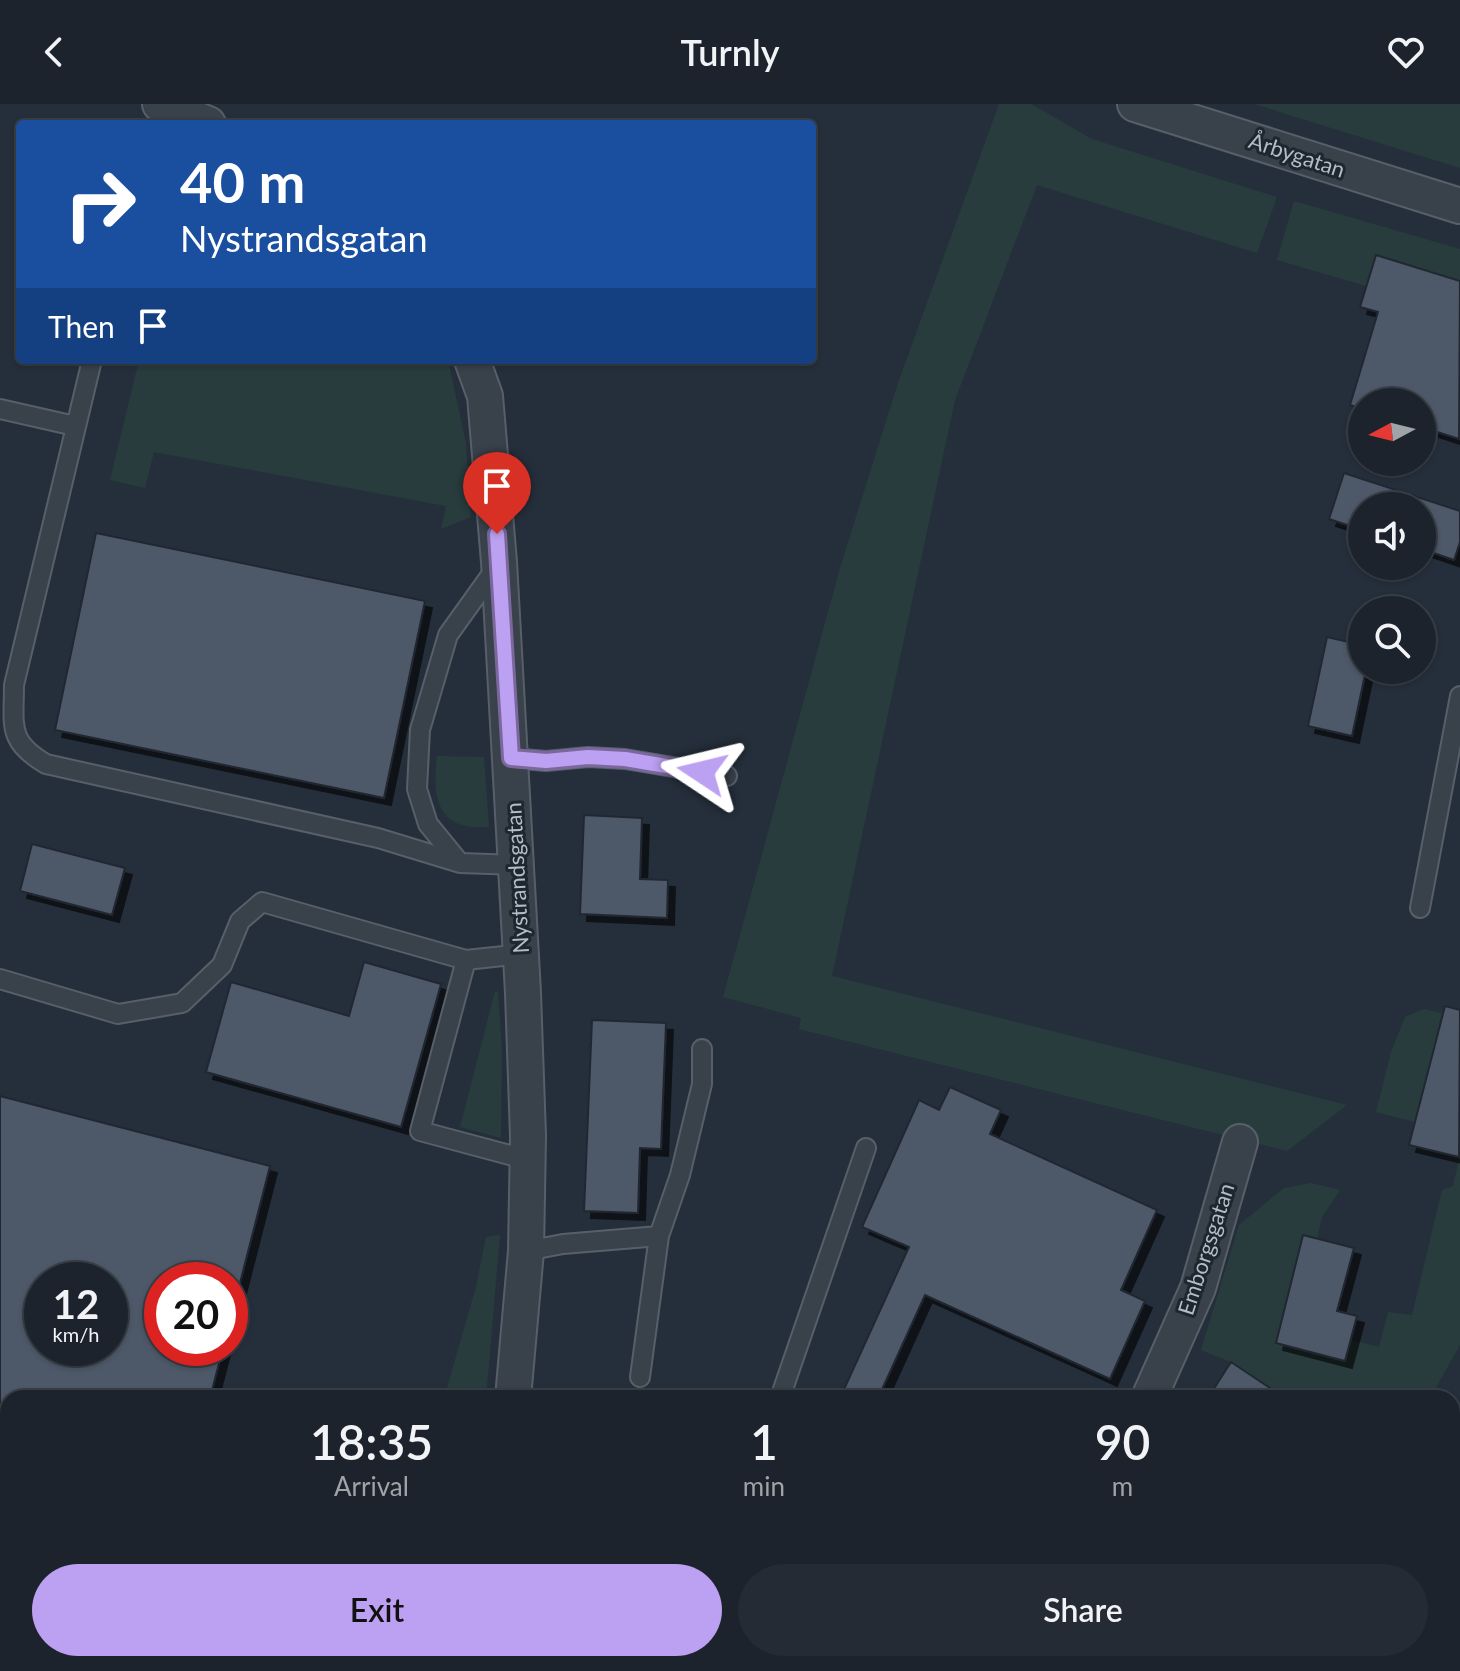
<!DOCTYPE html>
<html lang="en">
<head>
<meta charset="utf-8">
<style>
	body { margin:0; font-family:Lato,sans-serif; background:#252b34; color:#f1f3f6; height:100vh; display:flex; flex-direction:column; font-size:30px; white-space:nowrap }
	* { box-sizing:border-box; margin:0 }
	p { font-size:26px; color:#a0a4a9 }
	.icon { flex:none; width:44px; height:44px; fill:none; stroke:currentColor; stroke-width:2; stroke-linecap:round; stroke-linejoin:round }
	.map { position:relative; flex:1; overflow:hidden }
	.sheet { position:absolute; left:0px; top:1286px; width:1460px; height:282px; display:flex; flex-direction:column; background:#1c232c; border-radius:24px 24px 0 0; box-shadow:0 2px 6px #0004,0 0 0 2px #3a4048 }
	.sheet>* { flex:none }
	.hud { position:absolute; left:16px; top:16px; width:800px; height:244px; border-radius:8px; box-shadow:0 2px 6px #0004,0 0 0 2px #3a4048; background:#1a4fa0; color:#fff; overflow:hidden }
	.needle { width:52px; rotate:263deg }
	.fabs { position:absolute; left:1348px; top:284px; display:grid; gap:16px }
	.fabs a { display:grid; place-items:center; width:88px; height:88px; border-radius:50%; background:#1c232c; box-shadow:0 2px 6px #0004,0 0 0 2px #3a4048; font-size:40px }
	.speed { position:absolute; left:24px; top:1158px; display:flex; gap:16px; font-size:40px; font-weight:700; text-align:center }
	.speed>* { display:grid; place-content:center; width:104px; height:104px; border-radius:50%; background:#1c232c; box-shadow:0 2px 6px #0004,0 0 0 2px #3a4048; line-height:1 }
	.speed small { font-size:20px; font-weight:400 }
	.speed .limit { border:12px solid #d22; background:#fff; color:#111 }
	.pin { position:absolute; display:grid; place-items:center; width:68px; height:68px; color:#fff; margin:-82px -34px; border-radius:50% 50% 50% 0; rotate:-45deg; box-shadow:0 0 8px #0007 }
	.pin .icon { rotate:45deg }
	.me { position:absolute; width:88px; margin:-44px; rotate:280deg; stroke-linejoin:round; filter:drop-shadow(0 0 6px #0008) }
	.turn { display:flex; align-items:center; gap:28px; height:168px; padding:0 32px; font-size:36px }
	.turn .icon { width:104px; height:104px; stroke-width:2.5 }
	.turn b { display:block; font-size:56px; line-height:68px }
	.then { display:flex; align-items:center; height:76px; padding:0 32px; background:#0003; gap:16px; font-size:30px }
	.eta { display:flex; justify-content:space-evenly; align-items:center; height:136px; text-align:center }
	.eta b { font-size:48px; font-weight:600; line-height:56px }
	.primary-button { display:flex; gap:16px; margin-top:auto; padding:16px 32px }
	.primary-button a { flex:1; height:92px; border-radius:48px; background:#bca0f2; color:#111; font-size:32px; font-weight:600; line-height:92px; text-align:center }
	.primary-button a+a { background:#252b34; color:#f1f3f6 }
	header { display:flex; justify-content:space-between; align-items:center; height:104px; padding:0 32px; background:#1c232c; font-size:36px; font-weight:600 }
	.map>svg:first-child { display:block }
	.green { fill:#283c3d }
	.building { fill:#4e5967; stroke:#202832; stroke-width:2; fill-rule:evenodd; filter:url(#shadow) }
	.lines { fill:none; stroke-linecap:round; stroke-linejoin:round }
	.service-casing { stroke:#575f69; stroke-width:22 }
	.minor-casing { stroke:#575f69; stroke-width:38 }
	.secondary-casing { stroke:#575f69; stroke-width:48 }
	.service { stroke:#39414b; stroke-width:18 }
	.minor { stroke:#39414b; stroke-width:34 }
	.secondary { stroke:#47505e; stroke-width:44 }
	.route-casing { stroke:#7a689d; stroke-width:20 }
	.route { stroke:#bca0f2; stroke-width:14 }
	.labels { text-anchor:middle; stroke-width:6; stroke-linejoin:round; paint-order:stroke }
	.street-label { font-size:22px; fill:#b4bcc7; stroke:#1e2630 }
</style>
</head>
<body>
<header><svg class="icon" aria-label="back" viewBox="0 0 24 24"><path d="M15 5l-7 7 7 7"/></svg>Turnly<svg class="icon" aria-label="heart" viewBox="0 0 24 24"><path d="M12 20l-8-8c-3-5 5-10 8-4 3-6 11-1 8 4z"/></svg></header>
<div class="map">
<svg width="1460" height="1567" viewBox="0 0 1460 1567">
	<defs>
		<filter id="shadow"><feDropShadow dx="7" dy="7" stdDeviation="0" flood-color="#0009"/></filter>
	</defs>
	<rect width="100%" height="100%" fill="#252f3b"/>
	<!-- green -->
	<path class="green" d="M999 0H1031L1092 35 1277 93 1257 149 1037 81 955 296 832 872 1347 1001 1287 1047 799 925 801 914 723 893 840 464 898 279Z
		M1254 0H1460V64Z
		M1294 97 1460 145V177L1377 151 1366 182 1277 156Z
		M139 256H448L466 339 471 413 441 425 446 402 154 348 145 384 110 376Z
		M437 652 484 653 489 723C437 727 432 695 437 652Z
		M495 887 498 888 502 946 501 1034 460 1023Z
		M1424 905 1442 909 1415 1018 1376 1008 1391 948 1405 913Z
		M1460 1050V1241L1430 1294H1285L1231 1258 1201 1246 1239 1121 1284 1084 1311 1079 1340 1086 1322 1113 1317 1135 1303 1132 1276 1239 1345 1257 1351 1236 1379 1243 1388 1208 1412 1211 1442 1086 1453 1082Z
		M500 1131 486 1294H444L476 1183 486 1133Z"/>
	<!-- building -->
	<path class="building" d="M1376 151 1460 177 1459 335 1422 323V298H1362V305L1350 301 1378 208 1360 203Z
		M1344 369 1460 407V438L1454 456 1422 445V402H1362V426L1329 415Z
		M96 429 425 497 384 694 55 626Z
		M1327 533 1362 541V566H1366L1352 632 1308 622Z
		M584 711 642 714 640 775 668 776 667 814 580 810Z
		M32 740 125 764 112 811 20 787Z
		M364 858 441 880 401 1023 206 968 231 878 349 912Z
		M1445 902 1460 906 1459 1053 1409 1041Z
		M592 916 666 919 661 1045 640 1044 638 1109 584 1107Z
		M950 983 1001 1006 990 1030 1157 1106 1121 1186 1145 1197 1110 1275 925 1191 879 1292 884 1294H840L909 1143 862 1123 919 996 939 1006Z
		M0 992 270 1062 230 1218V1176H162V1244H223L210 1294H8V1315L0 1313ZM42 1176H110V1244H42Z
		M1303 1131 1354 1144 1337 1207 1357 1212 1345 1257 1276 1239Z
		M1231 1258 1285 1294H1208Z"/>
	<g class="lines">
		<!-- service casing -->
		<g class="service-casing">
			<path id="service" d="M92 256 14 581C14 622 7 637 46 660L378 734 460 759 517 761
				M0 305 75 322
				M511 654 546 657 588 653 625 655 727 672
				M459 758 428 720 417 685 420 626 448 531 496 464
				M1420 804 1460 592
				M521 850 466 856 420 1027 528 1056
				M0 875 118 910 182 899 222 861 240 817 262 798 466 856
				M526 1147 563 1140 659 1132
				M640 1273 659 1132 680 1071 702 980V945
				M780 1294 866 1044
				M0 1485 8 1486
				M211 1560 222 1567
				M966 1567 969 1560"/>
		</g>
		<!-- minor casing -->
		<g class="minor-casing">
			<path id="minor" d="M160 0 208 20
				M1135 0 1460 102
				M472 256 485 292 499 458 523 889 528 1032 526 1147 513 1294
				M1149 1294 1198 1184 1240 1038
				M1012 1560 1022 1567
				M475 1567 476 1560"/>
		</g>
		<!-- secondary casing -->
		<g class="secondary-casing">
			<path id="secondary" d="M1452 1376 1460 1364
				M1452 1465 1460 1455
				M1324 1567 1328 1560
				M1367 1567 1373 1560"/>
		</g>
		<!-- service -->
		<use href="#service" class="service"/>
		<!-- minor -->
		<use href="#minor" class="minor"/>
		<!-- secondary -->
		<use href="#secondary" class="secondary"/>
	</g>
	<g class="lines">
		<!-- route casing -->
		<g class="route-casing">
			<path id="route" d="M497 430 511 654 546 657 588 653 625 655 702 668"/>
		</g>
		<!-- route -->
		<use href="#route" class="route"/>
	</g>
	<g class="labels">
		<!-- street labels -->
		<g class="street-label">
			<text transform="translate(1297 51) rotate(18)" y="8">Årbygatan</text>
			<text transform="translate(517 774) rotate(-93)" y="8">Nystrandsgatan</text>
			<text transform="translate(1206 1145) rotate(-72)" y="8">Emborgsgatan</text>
		</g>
	</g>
</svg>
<div class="fabs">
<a><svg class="needle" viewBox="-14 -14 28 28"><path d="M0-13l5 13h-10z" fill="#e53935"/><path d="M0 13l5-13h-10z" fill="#a0a4a9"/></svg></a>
<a><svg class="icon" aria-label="sound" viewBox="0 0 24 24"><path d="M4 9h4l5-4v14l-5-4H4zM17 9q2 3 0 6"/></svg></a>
<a><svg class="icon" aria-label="search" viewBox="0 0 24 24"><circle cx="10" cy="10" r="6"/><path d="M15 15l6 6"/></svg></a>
</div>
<div class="speed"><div>12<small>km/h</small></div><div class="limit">20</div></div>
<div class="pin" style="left:497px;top:430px;background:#d93025"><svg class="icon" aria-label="arrive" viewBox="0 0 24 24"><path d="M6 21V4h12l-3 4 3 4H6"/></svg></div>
<svg class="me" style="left:702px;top:668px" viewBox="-20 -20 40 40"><path d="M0-17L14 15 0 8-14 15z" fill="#bca0f2" stroke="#fff" stroke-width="4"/></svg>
<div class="hud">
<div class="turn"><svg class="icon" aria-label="right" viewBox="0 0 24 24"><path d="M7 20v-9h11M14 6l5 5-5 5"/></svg><div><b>40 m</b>Nystrandsgatan</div></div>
<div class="then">Then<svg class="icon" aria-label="arrive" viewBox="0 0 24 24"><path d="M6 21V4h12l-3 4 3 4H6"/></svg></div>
</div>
<section class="sheet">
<div class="eta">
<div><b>18:35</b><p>Arrival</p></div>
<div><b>1</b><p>min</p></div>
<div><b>90</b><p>m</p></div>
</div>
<div class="primary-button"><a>Exit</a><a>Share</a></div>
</section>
</div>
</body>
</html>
